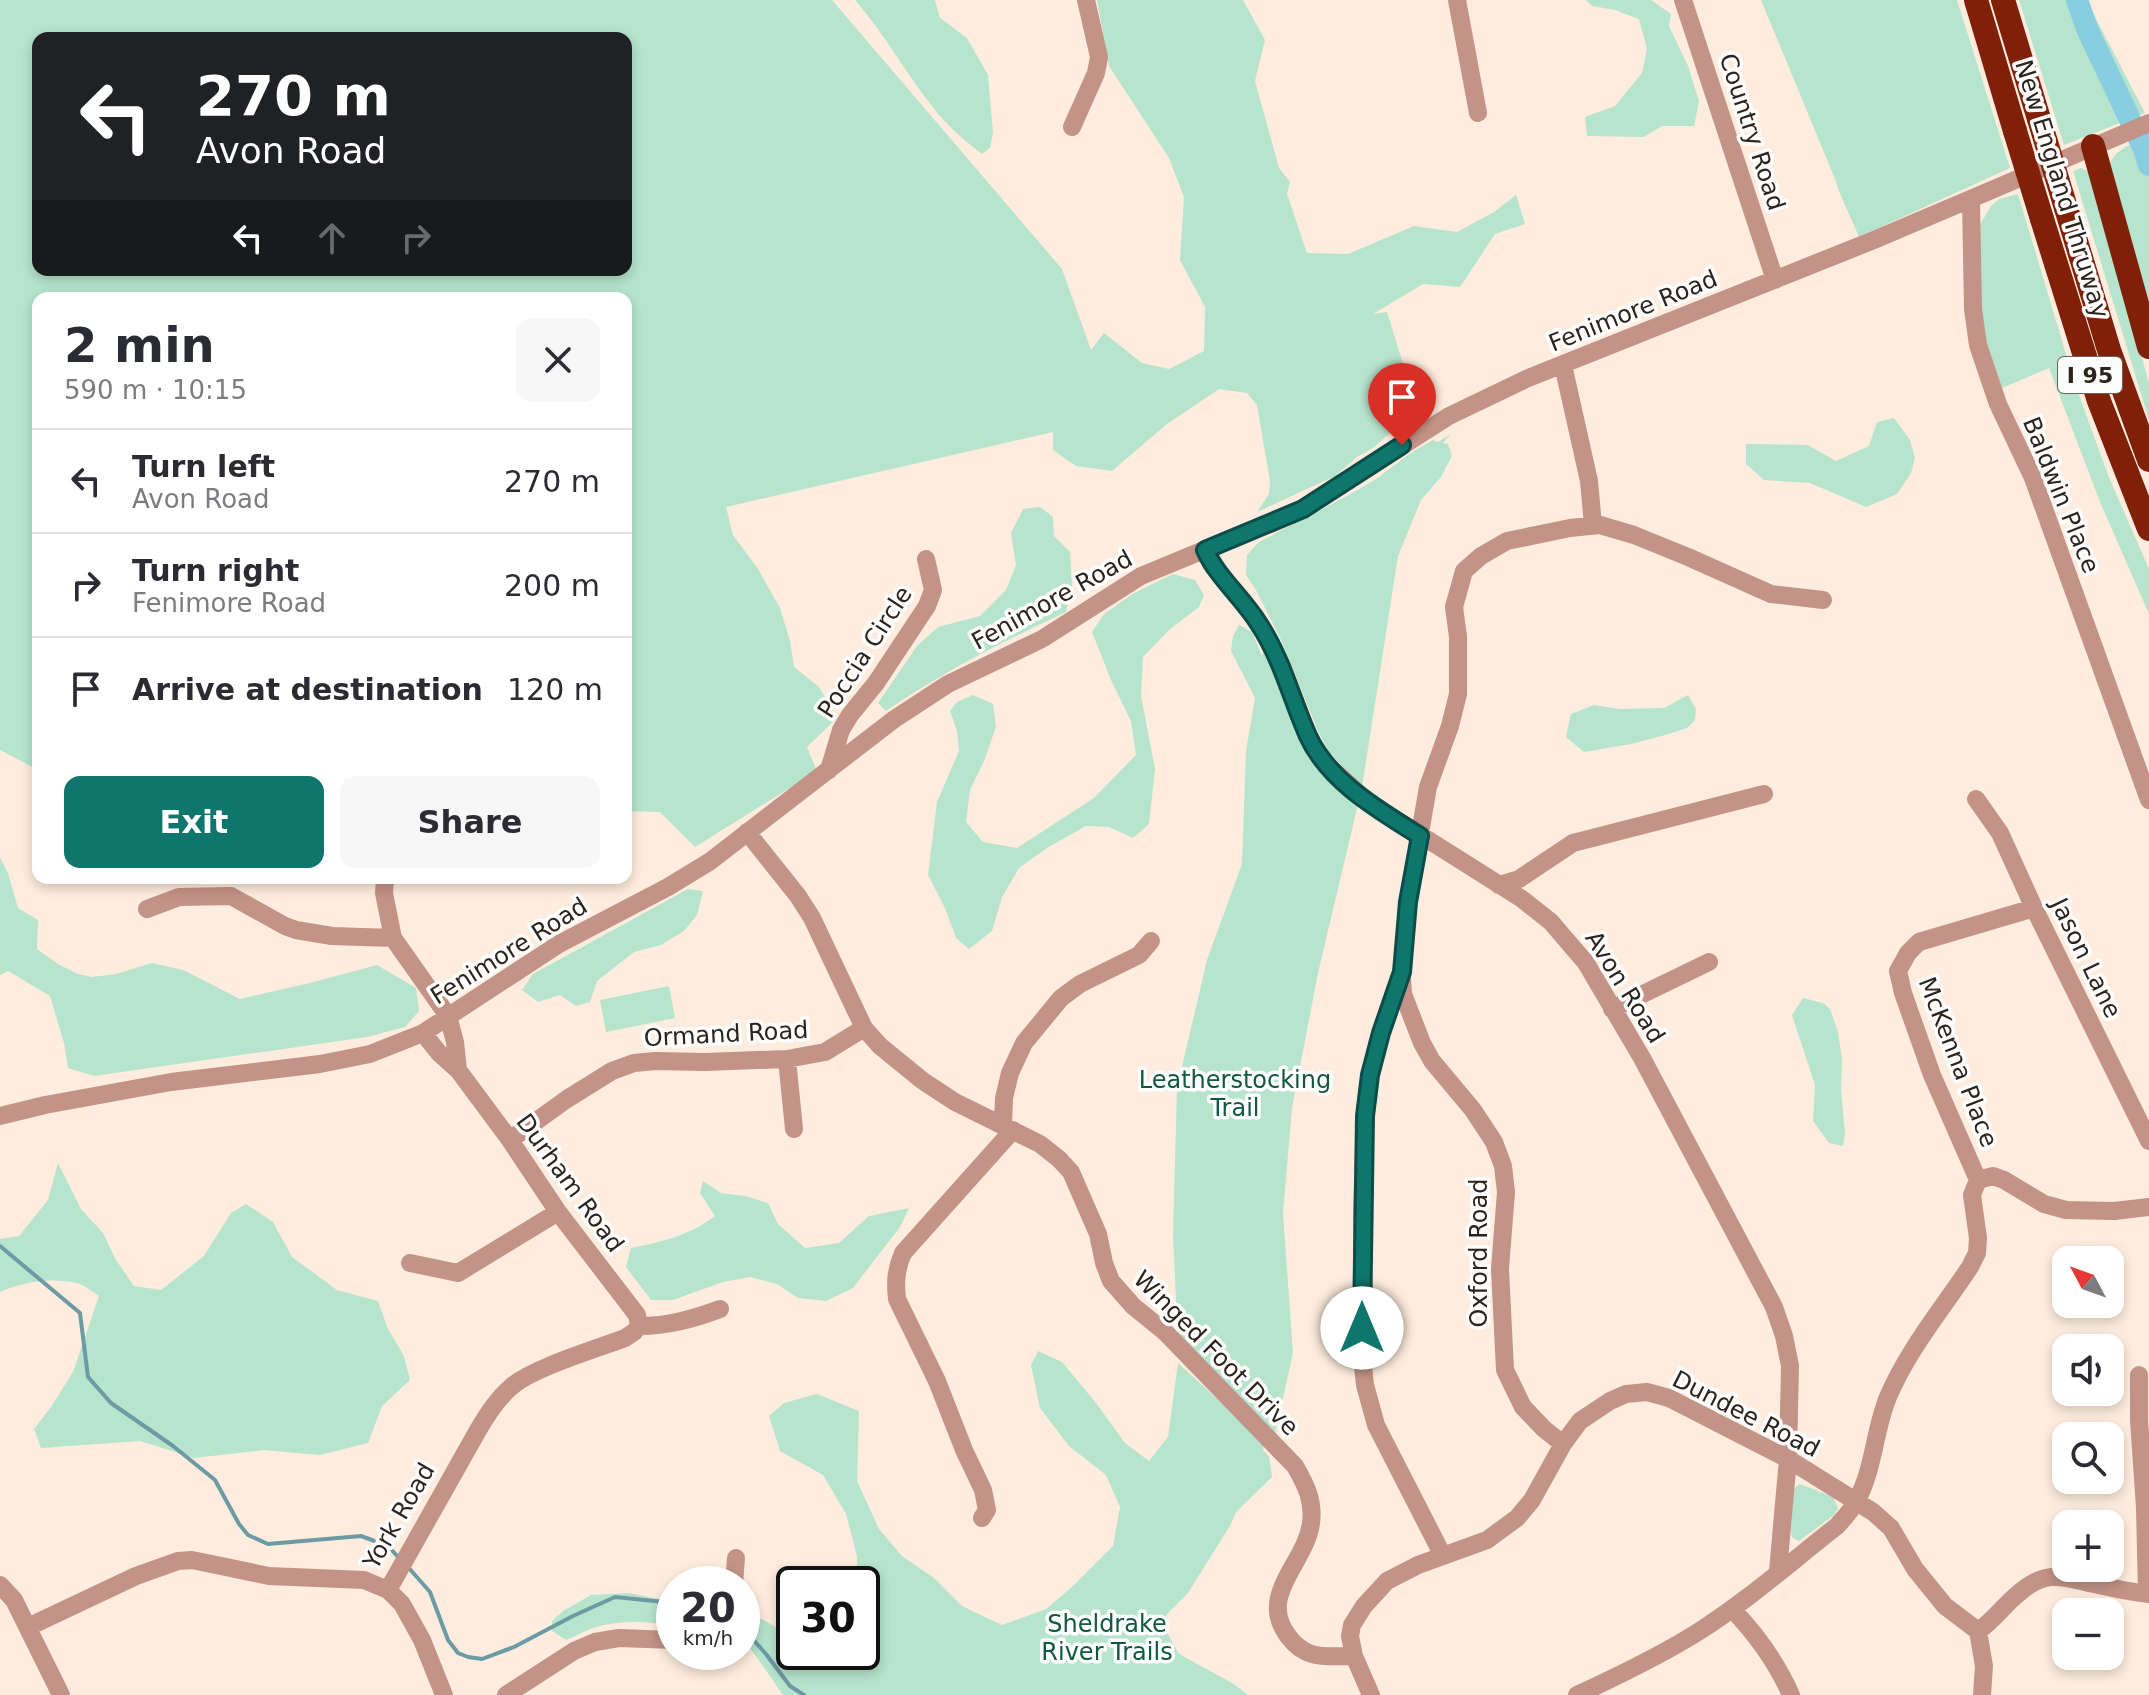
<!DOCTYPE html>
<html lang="en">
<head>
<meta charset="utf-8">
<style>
	body { margin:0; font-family:"DejaVu Sans",sans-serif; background:#f7f7f7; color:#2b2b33; height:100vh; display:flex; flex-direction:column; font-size:30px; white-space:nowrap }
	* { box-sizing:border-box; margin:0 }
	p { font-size:26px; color:#7c7c81 }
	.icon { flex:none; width:44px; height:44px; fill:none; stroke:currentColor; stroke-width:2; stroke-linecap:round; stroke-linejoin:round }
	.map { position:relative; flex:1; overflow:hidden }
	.sheet { position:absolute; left:32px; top:292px; width:600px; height:592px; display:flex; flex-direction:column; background:#fff; border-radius:16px; box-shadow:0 4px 12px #0003 }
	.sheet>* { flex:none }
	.hud { position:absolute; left:32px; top:32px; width:600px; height:244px; border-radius:16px; box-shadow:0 4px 12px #0003; background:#202124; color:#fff; overflow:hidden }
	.needle { width:52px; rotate:311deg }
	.fabs { position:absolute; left:2052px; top:1246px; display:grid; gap:16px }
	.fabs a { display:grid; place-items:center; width:72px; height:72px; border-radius:16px; background:#fff; box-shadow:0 4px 12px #0003; font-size:40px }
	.speed { position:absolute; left:656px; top:1566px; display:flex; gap:16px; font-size:40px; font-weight:700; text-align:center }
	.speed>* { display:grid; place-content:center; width:104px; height:104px; border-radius:50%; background:#fff; box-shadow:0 4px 12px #0003; line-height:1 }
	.speed small { font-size:20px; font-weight:400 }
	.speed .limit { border:4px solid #111; border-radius:12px; background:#fff; color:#111 }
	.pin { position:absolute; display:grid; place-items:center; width:68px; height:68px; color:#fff; margin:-82px -34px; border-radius:50% 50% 50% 0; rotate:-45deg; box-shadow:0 0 8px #0007 }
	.pin .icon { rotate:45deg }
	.me { position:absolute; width:88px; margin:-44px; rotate:0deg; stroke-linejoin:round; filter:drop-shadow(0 0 6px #0008) }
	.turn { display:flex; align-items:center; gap:28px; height:168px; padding:0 32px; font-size:36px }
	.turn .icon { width:104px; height:104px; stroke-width:2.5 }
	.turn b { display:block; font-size:56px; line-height:68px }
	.lanes { display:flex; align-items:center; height:76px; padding:0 32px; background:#0003; justify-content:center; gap:40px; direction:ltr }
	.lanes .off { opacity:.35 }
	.round { display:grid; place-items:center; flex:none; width:84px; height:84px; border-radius:16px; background:#f7f7f7 }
	.head { display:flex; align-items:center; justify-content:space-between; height:136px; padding:0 32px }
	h1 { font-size:48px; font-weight:700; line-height:60px }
	.primary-button { display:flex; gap:16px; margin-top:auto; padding:16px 32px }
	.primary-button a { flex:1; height:92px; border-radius:16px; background:#0f766e; color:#fff; font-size:32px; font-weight:700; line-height:92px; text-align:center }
	.primary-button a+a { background:#f7f7f7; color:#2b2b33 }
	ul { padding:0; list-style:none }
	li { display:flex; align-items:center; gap:24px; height:104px; padding:0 32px; border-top:2px solid #e1e1e2 }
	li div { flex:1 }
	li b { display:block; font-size:30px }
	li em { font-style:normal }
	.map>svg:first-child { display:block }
	.green { fill:#b6e4cc; fill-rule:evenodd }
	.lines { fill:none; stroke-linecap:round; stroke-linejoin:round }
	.stream { stroke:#6c9aa5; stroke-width:4 }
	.river { stroke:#88cde0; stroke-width:22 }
	.minor { stroke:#c39387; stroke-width:18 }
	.highway { stroke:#802009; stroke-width:24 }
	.highway-bridge { stroke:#802009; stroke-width:24 }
	.route-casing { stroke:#0a4d48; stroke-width:20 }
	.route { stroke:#0f766e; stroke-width:14 }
	.labels { text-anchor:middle; stroke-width:7; stroke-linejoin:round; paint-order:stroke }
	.shield { fill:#fdfdfd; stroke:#6a6460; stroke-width:2 }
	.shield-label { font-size:22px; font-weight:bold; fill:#2b231c }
	.street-label { font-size:24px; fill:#2b231c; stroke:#fdfdfd }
	.park-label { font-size:24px; fill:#10593d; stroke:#fdfdfd }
</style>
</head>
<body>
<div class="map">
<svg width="2149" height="1695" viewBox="0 0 2149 1695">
	<rect width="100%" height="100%" fill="#feedde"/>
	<!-- green -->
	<path class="green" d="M0 0H832L1062 269 1091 350 1104 333 1142 363 1169 369 1204 351 1205 307 1180 260 1184 197 1169 158 1109 66 1097 0H1243L1265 40 1255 81 1279 168 1290 182 1287 194 1307 253 1348 254 1414 226 1457 232 1494 212 1516 195 1525 224 1495 234 1460 287 1423 284 1373 314 1387 312 1417 409 1373 448 1357 457 1335 476 1257 512 1269 494 1270 481 1257 405 1247 393 1219 389 1167 424 1112 471 1076 466 1053 450V432L726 507 733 535 758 569 780 608 790 641 794 667 819 687 837 718 807 747 817 771 695 847 660 812 626 811V298H38V770L0 750ZM38 38H626V270H38Z
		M855 0H935L940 18 967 38 988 75 993 132 990 148 982 154C964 140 946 125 932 106 905 72 884 33 855 0Z
		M1586 0H1651L1671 14 1669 26 1688 66 1699 101 1694 126H1662L1644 137 1587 136 1585 117 1615 106 1642 73 1647 49 1639 19 1615 10 1592 6Z
		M1761 0H1957L2010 168 1859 237C1851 217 1841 199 1835 179Z
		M2019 0H2082L2085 10 2094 15 2145 113 2064 145Z
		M2149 136V314L2109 166C2115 148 2133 144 2149 136Z
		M2081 168 2089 171 2093 177 2149 383V420L2073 171Z
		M2018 194 2075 384 2108 475 2149 569V614L2100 502 2049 368 2002 388 1980 326 1978 228 1991 206 1999 199Z
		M1894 418 1910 440 1915 458 1911 473 1897 494 1866 507 1810 483 1764 480 1746 464V444L1808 445 1836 461 1869 446 1877 422Z
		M1451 434 1443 443 1448 444 1452 456 1441 477 1421 500 1398 556 1362 787 1329 752 1318 731 1282 642 1256 590 1246 575 1247 555 1259 542 1349 495 1376 479 1412 452 1433 440 1438 442Z
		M1040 507 1053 517 1054 536 1070 552 1072 585 1066 612C1004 641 943 672 886 711L878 703 917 646 938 627 980 616 1006 590 1016 565 1011 533 1023 509Z
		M1173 574 1195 580 1204 595 1199 607 1169 630 1143 657 1141 696 1155 769 1149 824 1133 838 1109 827 1086 826 1047 848 1019 868 1002 897 992 931 969 949 956 938 945 908 928 875 937 802 959 751 957 731 950 711 957 702 973 695 993 704 996 727 984 761 970 790 966 822 983 842 1017 848 1094 798 1136 755 1131 721 1111 680 1092 632 1104 614 1134 593Z
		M1239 625 1252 632 1262 656 1265 646 1308 755 1358 804 1318 973 1292 1108 1283 1213 1293 1353 1275 1434 1178 1339 1173 1236 1177 1088 1207 960 1242 864 1246 751 1255 698 1231 651 1233 636Z
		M1688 695 1696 709 1695 720 1687 728 1669 734 1631 744 1584 752 1566 737 1571 714 1594 705 1620 709 1664 708Z
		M0 858 8 873 18 908 38 920 37 949 58 964 78 974 92 977 116 974 152 963 183 970 240 999 310 983 377 965 416 988 419 1011 405 1027 367 1037 94 1076 68 1068 64 1043 50 996 8 971 0 975Z
		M688 889 703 891 697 915 684 931 661 945 634 952 597 981 590 1002 576 1006 560 995 538 1002 522 990 533 974Z
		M669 986 675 1018 606 1032 600 1000Z
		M1803 998 1823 1003 1830 1009 1838 1032 1842 1059 1841 1090 1845 1133 1843 1146 1829 1143 1813 1121 1815 1085 1792 1015Z
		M58 1163 81 1209 103 1233 116 1260 134 1286 161 1290 204 1256 231 1213 246 1204 273 1222 292 1257 337 1290 378 1301 388 1329 404 1356 410 1380 382 1406 368 1443 320 1455 264 1450 194 1458 140 1441 41 1448 34 1429 51 1407 73 1372 99 1296C92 1291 84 1285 77 1283 52 1277 22 1282 0 1292V1239L19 1236 48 1200Z
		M703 1181 721 1193 745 1196 768 1203 778 1224 805 1248 839 1243 869 1216 909 1208 900 1227 853 1288 826 1301 798 1298 777 1284 750 1277 723 1282 673 1300H651L626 1267 631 1248C662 1242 690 1235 715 1216L700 1193Z
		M1038 1351 1062 1362 1096 1403 1125 1443 1149 1461 1168 1437 1178 1363 1265 1443 1263 1450 1269 1456 1272 1477 1236 1512 1231 1524 1188 1593 1167 1614 1164 1627 1179 1654 1232 1683 1248 1695H783L744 1639 743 1621 762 1619 794 1638V1652H862V1584H857V1556L846 1514 823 1475 780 1451 769 1416 784 1403 817 1394 859 1411 857 1481 879 1529 902 1556 934 1578 962 1606 1002 1625 1046 1609 1073 1586 1113 1546 1120 1507 1106 1475 1069 1446 1040 1408 1031 1365Z
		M1800 1484 1833 1497 1838 1508 1834 1515 1799 1541 1792 1537 1791 1532 1793 1489Z
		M629 1593 674 1602V1626C649 1621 621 1620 596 1627 586 1630 576 1636 566 1640L552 1631V1621L563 1611 591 1595Z"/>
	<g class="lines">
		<!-- stream -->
		<path class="stream" d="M0 1246 80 1313 88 1377 111 1403 173 1446 215 1480 239 1524 248 1535 268 1544 361 1536 388 1546 399 1558
			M408 1567 430 1592 448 1640 458 1653 468 1657 482 1659 514 1647 573 1616 615 1597 674 1603
			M742 1627 766 1654 790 1686 804 1695"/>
		<!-- river -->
		<path class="river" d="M2077 0 2088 31 2144 149 2149 165"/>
		<!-- minor -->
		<path class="minor" d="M1457 0 1478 113
			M1683 0 1775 280
			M1072 127 1096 73 1099 57 1086 0
			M1971 200 1973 309 1978 345 1998 404 2033 478 2149 800
			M1563 365 1589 481 1593 525
			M1205 550 1211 564 1258 622 1272 646 1282 666 1309 738 1323 761 1368 802 1522 899 1551 922 1586 963 1642 1058 1774 1307 1784 1336 1790 1366 1788 1459 1778 1571
			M829 770 841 730 850 715 876 683 927 606 933 590 926 559
			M1976 799 2000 833 2034 908 2149 1141
			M747 832 798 896 812 918 864 1028 880 1046 923 1081 955 1102 1040 1144 1059 1159 1071 1172 1098 1234 1104 1263 1111 1281 1133 1306 1165 1332 1295 1466C1306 1485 1314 1501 1311 1523 1306 1563 1257 1595 1288 1636 1306 1661 1327 1656 1354 1656
			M385 878 384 893 393 938 448 1016 455 1042 458 1070
			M1499 885 1519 879 1573 843 1764 794
			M147 909 179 897 231 896 285 926 296 930 332 936 393 938
			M1402 978 1403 994 1422 1043 1432 1061 1473 1110 1494 1142 1503 1166 1506 1192 1500 1269 1505 1370 1523 1407 1544 1429 1563 1444
			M1612 1009 1709 962
			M423 1033 439 1053 458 1070 510 1140 558 1212 637 1315 639 1326
			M787 1059 794 1129
			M0 1116 45 1105 171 1082 320 1064 370 1054 423 1033 559 944 668 887 709 862 893 720 948 684 1042 639 1141 576 1303 509 1449 416 1526 379 1874 240 2149 123
			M1003 1125 1004 1098 1010 1073 1024 1043 1061 998 1080 984 1139 955 1151 941
			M510 1140 567 1099 612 1071 634 1063 655 1061 705 1062 787 1059 825 1052 864 1028
			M1978 1180 1932 1075 1903 993 1898 971 1908 953 1919 942 2034 908
			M1978 1180 1993 1176 2004 1180 2044 1204 2066 1210 2114 1211 2149 1207
			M410 1263 458 1273 558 1212
			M2139 1375V1420L2145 1508 2147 1594
			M982 1518 987 1510 983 1490 964 1450 937 1381 897 1299C895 1282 896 1269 903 1253L1013 1130
			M1443 1556 1376 1425 1365 1385 1362 1357V1212L1365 1116 1370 1075 1381 1033 1402 972 1408 902 1428 787 1450 726 1458 694V637L1454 607 1464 571 1481 556 1507 541 1570 528 1600 525 1634 535 1688 557 1771 594 1823 600
			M734 1584 736 1558
			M0 1585 14 1600 61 1695
			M388 1590 477 1432C486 1416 497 1399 511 1387 532 1368 596 1349 625 1338L634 1332 639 1326C668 1326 693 1319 720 1309
			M1732 1609C1756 1634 1777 1663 1791 1695
			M28 1627 136 1576 178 1561 192 1560 269 1576 364 1580 388 1590 402 1604 422 1640 444 1695
			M1978 1631C1994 1620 2004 1605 2019 1593 2046 1569 2063 1577 2094 1584 2112 1588 2131 1592 2149 1594
			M506 1695 574 1651 595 1642 619 1638 674 1640
			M1371 1695 1354 1656 1350 1636 1352 1625 1364 1606 1387 1581 1418 1565 1487 1540 1517 1518 1532 1500 1563 1444 1580 1421 1610 1401 1626 1394 1647 1392 1669 1398 1788 1459 1873 1512 1891 1528 1915 1569 1945 1606 1978 1631 1984 1666 1982 1695
			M1577 1695C1618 1676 1660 1656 1698 1632 1747 1601 1791 1562 1837 1526 1843 1519 1851 1511 1856 1502 1874 1470 1874 1431 1888 1397 1908 1350 1942 1309 1970 1267L1977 1253 1978 1238 1972 1195 1978 1180"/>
		<!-- highway -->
		<path class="highway" d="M1976 0 2015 131
			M2003 0 2039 119
			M2093 146 2149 347
			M2066 208 2109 350 2149 460
			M2042 219 2099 401 2149 529"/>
		<!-- highway-bridge -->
		<path class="highway-bridge" d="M2039 119 2066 208
			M2015 131 2042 219"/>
	</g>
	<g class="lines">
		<!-- route casing -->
		<g class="route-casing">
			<path id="route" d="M1362 1328 1365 1116 1370 1075 1381 1033 1402 972 1408 902 1420 836C1379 810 1329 782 1308 736 1291 698 1282 659 1259 624 1243 598 1218 578 1205 550L1303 509 1402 445"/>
		</g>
		<!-- route -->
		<use href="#route" class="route"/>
	</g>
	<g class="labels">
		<!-- shield labels -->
		<rect class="shield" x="2058" y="357" width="64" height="36" rx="6"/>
		<g class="shield-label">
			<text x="2090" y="383">I 95</text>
		</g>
		<!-- street labels -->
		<g class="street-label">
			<text transform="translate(1752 132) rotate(72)" y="8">Country Road</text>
			<text transform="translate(2062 189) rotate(73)" y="8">New England Thruway</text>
			<text transform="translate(1633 311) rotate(-22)" y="8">Fenimore Road</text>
			<text transform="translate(2061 495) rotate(68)" y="8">Baldwin Place</text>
			<text transform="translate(1052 600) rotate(-29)" y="8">Fenimore Road</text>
			<text transform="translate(865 652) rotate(-57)" y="8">Poccia Circle</text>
			<text transform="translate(509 951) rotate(-32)" y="8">Fenimore Road</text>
			<text transform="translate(2086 958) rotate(64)" y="8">Jason Lane</text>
			<text transform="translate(1625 987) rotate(58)" y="8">Avon Road</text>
			<text transform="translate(726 1034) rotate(-3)" y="8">Ormand Road</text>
			<text transform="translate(1958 1062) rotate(69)" y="8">McKenna Place</text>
			<text transform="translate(570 1183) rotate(54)" y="8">Durham Road</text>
			<text transform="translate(1479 1253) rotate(-90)" y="8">Oxford Road</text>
			<text transform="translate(1216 1353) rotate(45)" y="8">Winged Foot Drive</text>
			<text transform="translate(1746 1414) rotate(27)" y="8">Dundee Road</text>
			<text transform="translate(399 1516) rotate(-60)" y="8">York Road</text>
		</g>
		<!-- park labels -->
		<g class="park-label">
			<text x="1235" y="1088">Leatherstocking<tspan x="1235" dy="28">Trail</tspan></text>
			<text x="1107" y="1632">Sheldrake<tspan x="1107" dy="28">River Trails</tspan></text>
		</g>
	</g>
</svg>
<div class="fabs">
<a><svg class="needle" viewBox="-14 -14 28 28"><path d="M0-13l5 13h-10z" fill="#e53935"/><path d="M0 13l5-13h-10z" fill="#7c7c81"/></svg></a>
<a><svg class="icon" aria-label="sound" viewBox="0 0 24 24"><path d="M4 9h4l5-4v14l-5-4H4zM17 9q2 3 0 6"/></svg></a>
<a><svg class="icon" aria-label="search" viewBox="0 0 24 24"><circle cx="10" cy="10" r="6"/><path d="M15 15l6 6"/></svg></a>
<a>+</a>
<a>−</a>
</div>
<div class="speed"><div>20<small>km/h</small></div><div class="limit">30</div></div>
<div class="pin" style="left:1402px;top:445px;background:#d93025"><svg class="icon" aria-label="arrive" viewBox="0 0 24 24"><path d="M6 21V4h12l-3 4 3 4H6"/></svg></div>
<svg class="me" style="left:1362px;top:1328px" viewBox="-20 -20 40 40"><circle r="19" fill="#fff"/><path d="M0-13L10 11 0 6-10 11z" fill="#0f766e"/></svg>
<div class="hud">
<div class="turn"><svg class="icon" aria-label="left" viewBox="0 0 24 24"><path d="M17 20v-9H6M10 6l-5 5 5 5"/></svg><div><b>270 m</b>Avon Road</div></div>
<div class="lanes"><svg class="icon" aria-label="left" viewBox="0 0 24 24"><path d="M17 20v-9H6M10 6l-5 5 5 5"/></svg><svg class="icon off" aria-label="ahead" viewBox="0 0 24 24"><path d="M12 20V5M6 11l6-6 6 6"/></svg><svg class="icon off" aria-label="right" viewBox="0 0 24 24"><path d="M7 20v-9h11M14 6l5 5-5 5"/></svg></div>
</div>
<section class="sheet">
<div class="head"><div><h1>2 min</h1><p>590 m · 10:15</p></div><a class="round"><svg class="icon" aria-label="close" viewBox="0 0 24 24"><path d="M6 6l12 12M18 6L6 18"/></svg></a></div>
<ul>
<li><svg class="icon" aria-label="left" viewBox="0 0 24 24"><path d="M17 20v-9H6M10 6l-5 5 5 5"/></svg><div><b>Turn left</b><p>Avon Road</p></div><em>270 m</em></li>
<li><svg class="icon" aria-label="right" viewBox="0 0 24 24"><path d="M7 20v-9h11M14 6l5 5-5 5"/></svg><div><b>Turn right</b><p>Fenimore Road</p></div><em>200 m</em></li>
<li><svg class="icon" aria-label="arrive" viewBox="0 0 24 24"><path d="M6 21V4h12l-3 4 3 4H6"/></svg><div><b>Arrive at destination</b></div><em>120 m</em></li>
</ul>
<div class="primary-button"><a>Exit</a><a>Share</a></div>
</section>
</div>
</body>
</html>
